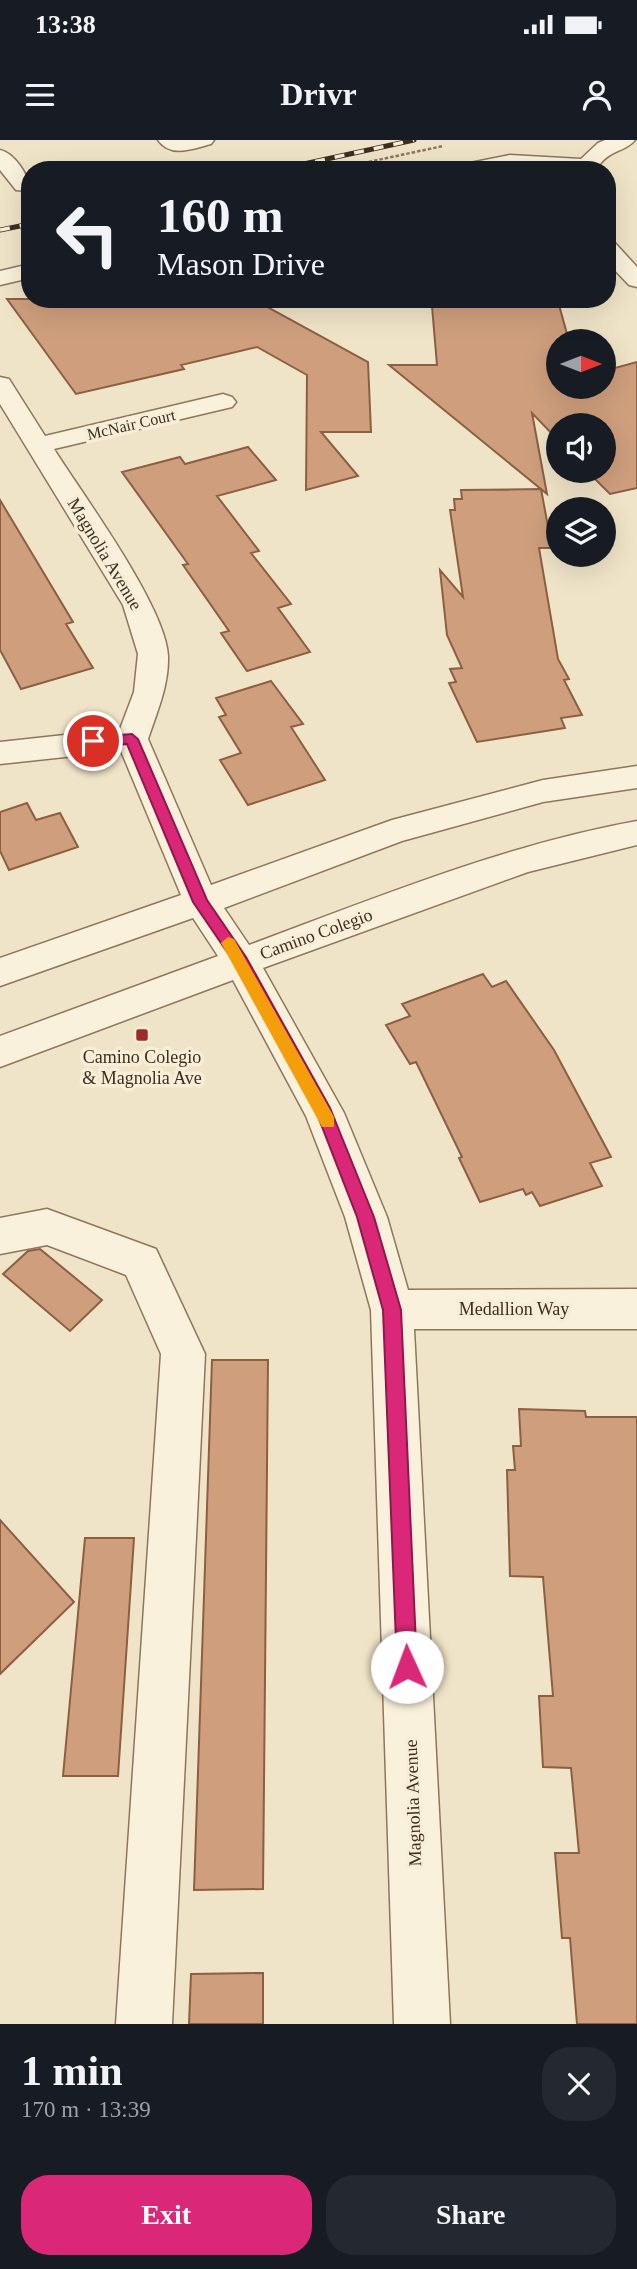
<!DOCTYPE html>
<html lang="en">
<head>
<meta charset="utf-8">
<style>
	body { margin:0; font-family:"Times New Roman",serif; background:#242831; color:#f1f3f6; height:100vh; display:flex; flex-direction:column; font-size:26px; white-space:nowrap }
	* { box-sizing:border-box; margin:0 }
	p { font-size:23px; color:#9ea1a6 }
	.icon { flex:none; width:38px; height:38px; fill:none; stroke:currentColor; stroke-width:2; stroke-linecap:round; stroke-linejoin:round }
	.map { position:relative; height:1884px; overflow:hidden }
	.drawer { display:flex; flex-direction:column; background:#171b24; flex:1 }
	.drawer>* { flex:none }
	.banner { position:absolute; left:21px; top:21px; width:595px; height:147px; border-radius:28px; box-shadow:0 7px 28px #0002; background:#171b24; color:#f1f3f6; overflow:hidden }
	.needle { width:46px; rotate:90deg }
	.buttons { position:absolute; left:546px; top:189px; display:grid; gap:14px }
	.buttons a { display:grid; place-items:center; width:70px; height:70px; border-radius:50%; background:#171b24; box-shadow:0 7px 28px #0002; font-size:35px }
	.pin { position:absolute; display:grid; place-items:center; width:60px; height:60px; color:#fff; margin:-30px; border:4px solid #fff; border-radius:50%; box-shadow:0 2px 7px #0007 }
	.me { position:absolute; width:77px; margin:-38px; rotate:358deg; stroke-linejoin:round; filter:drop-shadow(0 0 5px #0008) }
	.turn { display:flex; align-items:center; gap:24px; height:147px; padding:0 21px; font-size:32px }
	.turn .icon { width:91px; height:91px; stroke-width:2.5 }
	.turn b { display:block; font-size:49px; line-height:60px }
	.round { display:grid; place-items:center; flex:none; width:74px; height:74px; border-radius:28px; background:#242831 }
	.overview { display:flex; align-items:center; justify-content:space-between; height:119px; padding:0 21px }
	h1 { font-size:42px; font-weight:700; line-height:52px }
	.button { display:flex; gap:14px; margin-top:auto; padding:14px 21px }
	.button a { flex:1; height:80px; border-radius:28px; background:#db2777; color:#fff; font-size:28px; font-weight:700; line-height:80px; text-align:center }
	.button a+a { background:#242831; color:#f1f3f6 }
	.status { display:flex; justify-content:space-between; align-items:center; height:49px; padding:0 35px; background:#171b24; direction:ltr }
	.status svg { height:19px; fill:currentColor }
	header { display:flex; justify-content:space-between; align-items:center; height:91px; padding:0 21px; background:#171b24; font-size:32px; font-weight:700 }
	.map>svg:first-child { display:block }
	.building { fill:#cf9f7d; stroke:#8d5f41; stroke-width:2 }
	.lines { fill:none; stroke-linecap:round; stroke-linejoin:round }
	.minor-casing { stroke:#8d765c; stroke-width:3 }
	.path { stroke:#8d765c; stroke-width:2.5; stroke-dasharray:3.5 2; stroke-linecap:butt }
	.minor { fill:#faf1dc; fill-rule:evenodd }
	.rail-casing { stroke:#3d2e20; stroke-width:5 }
	.rail { stroke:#f7eed8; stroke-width:3.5; stroke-dasharray:10; stroke-linecap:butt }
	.route { fill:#db2777; stroke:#8e194d; stroke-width:2 }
	.slow { fill:#f59e0b }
	.poi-dot { fill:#9e2a2b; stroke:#f7eed8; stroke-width:2.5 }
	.labels { text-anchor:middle; stroke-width:7; stroke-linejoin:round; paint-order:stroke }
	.far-street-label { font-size:16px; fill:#3d2e20; stroke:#f7eed8 }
	.street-label { font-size:18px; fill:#3d2e20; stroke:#f7eed8 }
	.poi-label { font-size:18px; fill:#3d2e20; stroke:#f7eed8 }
</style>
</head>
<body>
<div class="status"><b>13:38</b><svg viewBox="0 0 49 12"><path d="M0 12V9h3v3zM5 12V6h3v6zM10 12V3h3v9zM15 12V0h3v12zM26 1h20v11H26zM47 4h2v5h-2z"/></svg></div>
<header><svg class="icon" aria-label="menu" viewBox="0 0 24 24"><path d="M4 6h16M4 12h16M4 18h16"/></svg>Drivr<svg class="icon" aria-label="person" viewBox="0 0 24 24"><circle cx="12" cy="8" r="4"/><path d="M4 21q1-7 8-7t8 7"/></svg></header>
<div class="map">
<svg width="637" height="1884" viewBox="0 0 637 1884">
	<rect width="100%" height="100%" fill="#f0e4c8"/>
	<!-- building -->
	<path class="building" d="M7 159H253L368 222 371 292H321L358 336 306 350 307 235 257 207 181 225 184 229 76 254Z
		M559 165 569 201H558V247H604V231L637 222V348L610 354 587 331H604V285H558V300L532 273 547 354 389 225H437L432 166Z
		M248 307 276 340 217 356 259 411 251 413 291 464 278 468 310 512 247 531 221 493 229 491 183 425 188 424 122 332 180 317 185 324Z
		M541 349 552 408H539L558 519 569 539 564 540 582 575 561 578 565 588 477 602 449 543 456 542 450 529 462 528 447 495 440 430 463 457 450 370H455L454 359H462L461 350Z
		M0 360 73 482 66 484 93 528 21 549 0 510Z
		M271 541 303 584 291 587 325 640 248 665 220 620 241 613 219 577 226 575 216 558Z
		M27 663 36 680 60 673 78 707 9 730 0 711V672Z
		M483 834 492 847 506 841 554 910 611 1017 590 1023 602 1046 540 1066 532 1052 526 1055 523 1049 480 1062 459 1018 462 1017 416 922 410 924 386 885 410 876 402 864Z
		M40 1109 102 1160 70 1191 3 1134 28 1111Z
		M212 1220H268L263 1749 194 1750Z
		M519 1269 585 1271 586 1277H637V1884H577L570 1798H562L555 1713H579L571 1628 543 1627 539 1556H553L543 1437 510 1436 507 1330H515L513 1306H521Z
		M0 1380 74 1462 0 1534Z
		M85 1398H134L118 1636H63Z
		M263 1833V1884H189L191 1834Z"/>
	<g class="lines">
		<!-- minor casing -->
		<g class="minor-casing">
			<path id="minor" d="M158 0H214L211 4C192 9 171 18 158 0Z
				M605 0H635C624 13 608 9 596 30L457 29 460 25 510 15 581 19 598 3Z
				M0 10C14 13 30 36 30 51L16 50 0 30Z
				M607 101 615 103 637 127V147L629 145 607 122Z
				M30 124V138L0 145V131Z
				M0 237 9 239 45 296 223 254 232 257 236 262 232 267 54 309C83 355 166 467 168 516 169 545 157 572 148 599L211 745 392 680 543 640 637 626V648L543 662 402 701 224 768 249 805C376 758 504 705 637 681V705L528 732 263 828 344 973 387 1077 408 1150 637 1149V1189H414L450 1884H394L371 1170 345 1077 306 976 233 840 0 927V896L218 816 193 778 0 846V818L181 755 121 611 0 624V602L120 589 134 552 138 514 123 465 0 264Z
				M47 1069 156 1109 205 1214 172 1884H116L161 1214 126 1135 47 1105 0 1114V1078Z"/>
		</g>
		<!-- path -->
		<path class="path" d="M331 30 443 6"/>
		<!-- minor -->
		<use href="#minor" class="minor"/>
		<!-- rail casing -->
		<g class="rail-casing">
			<path id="rail" d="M276 30 414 0
				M0 90 30 84"/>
		</g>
		<!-- rail -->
		<use href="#rail" class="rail"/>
	</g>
	<!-- route -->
	<path class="route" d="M132 594 138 599 207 760 246 817 330 968 374 1077 401 1170 417 1527 414 1534 407 1537 400 1534 397 1527 383 1170 357 1077 317 974 236 825 193 762 127 604 93 606 87 601 93 597Z"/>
	<!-- slow -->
	<path class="slow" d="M228 797 234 799 334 977V987H322L221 803Z"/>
	<!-- markers -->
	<rect class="poi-dot" x="135" y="888" width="14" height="14" rx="3.5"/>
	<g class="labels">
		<!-- far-street labels -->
		<g class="far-street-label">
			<text transform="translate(131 284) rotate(-13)" y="6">McNair Court</text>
		</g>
		<!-- street labels -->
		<g class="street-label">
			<text transform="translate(105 414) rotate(59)" y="6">Magnolia Avenue</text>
			<text transform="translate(316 794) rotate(-20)" y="6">Camino Colegio</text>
			<text x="514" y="1175">Medallion Way</text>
			<text transform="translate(413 1663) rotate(-92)" y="6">Magnolia Avenue</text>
		</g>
		<!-- poi labels -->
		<g class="poi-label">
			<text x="142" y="923">Camino Colegio<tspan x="142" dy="21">&amp; Magnolia Ave</tspan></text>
		</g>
	</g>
</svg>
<div class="buttons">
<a><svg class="needle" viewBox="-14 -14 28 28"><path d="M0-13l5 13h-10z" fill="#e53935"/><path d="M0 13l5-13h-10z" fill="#9ea1a6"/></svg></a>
<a><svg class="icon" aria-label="sound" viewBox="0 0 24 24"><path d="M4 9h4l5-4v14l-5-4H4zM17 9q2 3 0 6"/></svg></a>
<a><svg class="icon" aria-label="layers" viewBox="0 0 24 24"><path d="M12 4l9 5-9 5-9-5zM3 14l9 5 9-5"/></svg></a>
</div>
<div class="pin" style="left:93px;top:601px;background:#d93025"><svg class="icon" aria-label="arrive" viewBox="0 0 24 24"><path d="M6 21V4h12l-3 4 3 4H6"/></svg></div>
<svg class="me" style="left:407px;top:1527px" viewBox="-20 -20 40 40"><circle r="19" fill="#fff"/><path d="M0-13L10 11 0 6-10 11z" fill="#db2777"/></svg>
<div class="banner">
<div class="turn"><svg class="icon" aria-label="left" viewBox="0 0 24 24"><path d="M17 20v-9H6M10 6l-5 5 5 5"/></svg><div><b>160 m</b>Mason Drive</div></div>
</div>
</div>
<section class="drawer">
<div class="overview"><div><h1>1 min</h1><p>170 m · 13:39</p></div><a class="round"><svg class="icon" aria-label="close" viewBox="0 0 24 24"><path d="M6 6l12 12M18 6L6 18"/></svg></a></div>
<div class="button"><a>Exit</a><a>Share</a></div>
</section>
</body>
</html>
